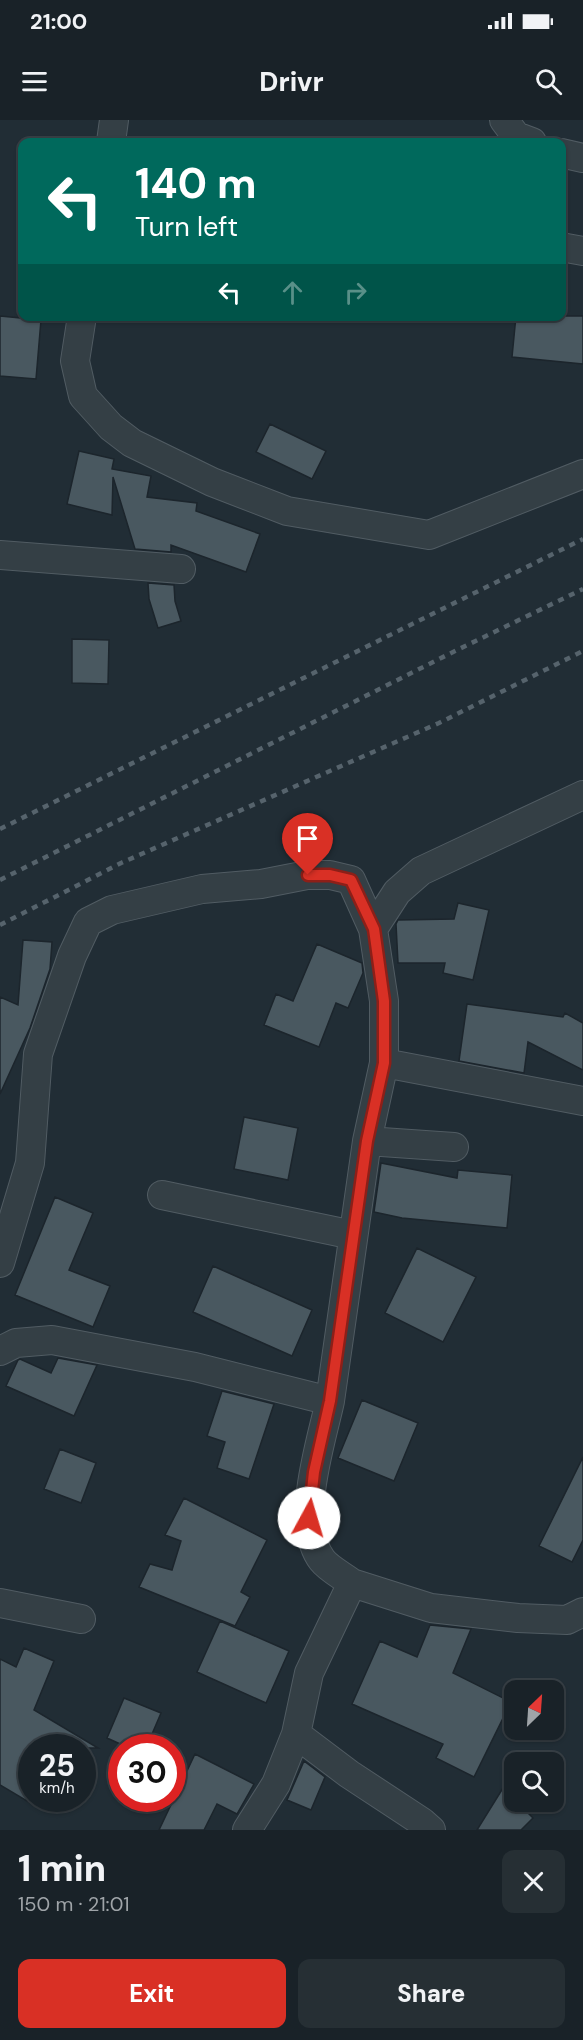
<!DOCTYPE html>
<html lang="en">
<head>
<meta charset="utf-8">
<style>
	body { margin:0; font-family:"DM Sans",sans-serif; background:#262f34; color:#f1f3f6; height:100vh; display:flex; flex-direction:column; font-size:22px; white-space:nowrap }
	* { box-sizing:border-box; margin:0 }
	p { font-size:20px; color:#9fa4a8 }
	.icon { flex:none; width:33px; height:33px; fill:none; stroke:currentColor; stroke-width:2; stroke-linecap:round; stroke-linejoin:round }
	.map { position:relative; height:1710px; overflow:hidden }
	.side { display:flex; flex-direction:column; background:#192228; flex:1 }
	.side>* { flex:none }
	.hud { position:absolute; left:18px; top:18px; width:548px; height:183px; border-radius:12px; box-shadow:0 2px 4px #0004,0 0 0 2px #373f45; background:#00695c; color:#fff; overflow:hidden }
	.needle { width:39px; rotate:25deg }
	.fabs { position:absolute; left:504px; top:1560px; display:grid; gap:12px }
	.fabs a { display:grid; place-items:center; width:60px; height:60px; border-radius:12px; background:#192228; box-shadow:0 2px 4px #0004,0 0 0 2px #373f45; font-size:30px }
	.speed { position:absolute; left:18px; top:1614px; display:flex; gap:12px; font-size:30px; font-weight:700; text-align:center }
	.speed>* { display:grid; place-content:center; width:78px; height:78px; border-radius:50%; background:#192228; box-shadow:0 2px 4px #0004,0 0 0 2px #373f45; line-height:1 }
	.speed small { font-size:15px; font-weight:400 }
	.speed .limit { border:9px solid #d22; background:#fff; color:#111 }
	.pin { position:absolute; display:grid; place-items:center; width:51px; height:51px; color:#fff; margin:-62px -26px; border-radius:50% 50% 50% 0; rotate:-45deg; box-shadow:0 0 6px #0007 }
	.pin .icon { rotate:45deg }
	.me { position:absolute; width:66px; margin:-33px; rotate:6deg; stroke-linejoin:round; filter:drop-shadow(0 0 4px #0008) }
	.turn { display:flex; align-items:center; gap:21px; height:126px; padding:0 18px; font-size:27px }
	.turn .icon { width:78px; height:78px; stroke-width:2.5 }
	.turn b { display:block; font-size:42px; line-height:51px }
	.lanes { display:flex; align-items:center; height:57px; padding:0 18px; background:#0003; justify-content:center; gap:30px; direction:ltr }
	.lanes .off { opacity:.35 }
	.round { display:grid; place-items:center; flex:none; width:63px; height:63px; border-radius:12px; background:#262f34 }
	.summary { display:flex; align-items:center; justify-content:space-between; height:102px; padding:0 18px }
	h1 { font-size:36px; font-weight:800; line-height:45px }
	.action { display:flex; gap:12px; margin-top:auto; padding:12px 18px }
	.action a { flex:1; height:69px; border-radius:12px; background:#d93025; color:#fff; font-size:24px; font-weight:800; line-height:69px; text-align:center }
	.action a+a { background:#262f34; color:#f1f3f6 }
	.status { display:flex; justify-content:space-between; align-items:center; height:42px; padding:0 30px; background:#192228; direction:ltr }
	.status svg { height:16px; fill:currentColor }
	header { display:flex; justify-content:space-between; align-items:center; height:78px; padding:0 18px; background:#192228; font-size:27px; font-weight:800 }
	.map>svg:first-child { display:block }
	.building { fill:#495860; stroke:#1c252c; stroke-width:1.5 }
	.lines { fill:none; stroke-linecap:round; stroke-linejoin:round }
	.street-casing { stroke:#515c63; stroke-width:30 }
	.street { stroke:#343f45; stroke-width:28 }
	.rail { stroke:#56636c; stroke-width:4.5; stroke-dasharray:6 6; stroke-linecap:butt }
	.route-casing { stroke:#8d1f18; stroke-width:15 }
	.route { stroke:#d93025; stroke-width:10 }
</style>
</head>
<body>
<div class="status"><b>21:00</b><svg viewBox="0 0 49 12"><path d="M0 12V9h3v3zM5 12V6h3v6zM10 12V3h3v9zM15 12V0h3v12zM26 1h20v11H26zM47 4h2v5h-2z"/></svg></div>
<header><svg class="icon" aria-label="menu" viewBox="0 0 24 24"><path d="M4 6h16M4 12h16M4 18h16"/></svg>Drivr<svg class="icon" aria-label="search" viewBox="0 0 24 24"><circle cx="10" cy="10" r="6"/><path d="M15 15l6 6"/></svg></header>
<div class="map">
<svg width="583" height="1710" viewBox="0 0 583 1710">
	<rect width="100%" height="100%" fill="#212d35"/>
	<!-- building -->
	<path class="building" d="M0 196 41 200 36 259 0 256Z
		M516 196H583V244L512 237Z
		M270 304 326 331 312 359 256 332Z
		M79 331 114 339 112 349 151 356 147 377 197 383 196 391 260 414 246 452 171 425V432L135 429 113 357 112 395 67 384Z
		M148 463 174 465 175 481 181 501 158 508 149 479Z
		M72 519 109 520 108 564 72 563Z
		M458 783 489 790 473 860 443 853 445 843H398L396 804 398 800 454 799Z
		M23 820 52 822 50 849 30 908 0 974V877L18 885Z
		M317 824 362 843 363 853 348 888 336 883 319 927 264 905 276 874 293 881Z
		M467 884 563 897 565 893 583 903V950L528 922 524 953 459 941Z
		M244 997 298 1008 288 1060 234 1049Z
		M381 1043 457 1058 458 1050 512 1055 507 1108 402 1098 374 1092Z
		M55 1077 93 1093 69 1150 110 1166 93 1207 15 1175Z
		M417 1128 476 1157 443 1222 385 1193Z
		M213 1146 312 1190 292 1236 193 1192Z
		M58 1238 97 1245 74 1296 6 1266 18 1240 20 1239 51 1253Z
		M222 1271 274 1284 249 1359 217 1348 225 1322 207 1316Z
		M362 1280 418 1303 394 1361 338 1338Z
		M60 1329 96 1343 81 1383 44 1369Z
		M583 1337V1420L572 1442 539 1426Z
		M184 1378 267 1420 241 1472 250 1477 235 1506 139 1467 150 1444 172 1450 181 1421 165 1415Z
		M220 1501 289 1531 266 1583 197 1552Z
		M430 1505 471 1509 453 1553 511 1582 474 1657 436 1638 443 1624 352 1584 380 1521 417 1537Z
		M24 1528 54 1541 34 1590 98 1628H32V1684L0 1665V1539L16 1547Z
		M124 1578 161 1593 146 1628H129L107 1618Z
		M195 1634 254 1664 237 1694 217 1684 204 1710H159Z
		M304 1641 325 1657 311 1690 287 1680Z
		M503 1668 533 1698 521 1710H477Z"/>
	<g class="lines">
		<!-- street casing -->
		<g class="street-casing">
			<path id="street" d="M504 0 516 16 532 22
				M111 22 114 0
				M561 33 583 38
				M561 127 583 131
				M82 196 75 241 83 276 111 307 132 323 212 362 287 391 429 415 583 354
				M0 435 181 449
				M384 943 583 981
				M367 1021 454 1027
				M162 1075 353 1115
				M0 1143 30 1043 38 934 72 836 88 802 112 790 202 769 261 764 307 755H330L351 760 373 809
				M0 1231 16 1223 52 1220 195 1247 330 1281C321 1323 294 1403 322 1440 329 1449 343 1456 352 1463L309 1553 296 1614 276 1664 247 1710
				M330 1281 367 1021 384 943V881L373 809 397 772 421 751 583 675
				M352 1463 431 1488 518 1498 567 1500 583 1492
				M0 1483 81 1499
				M296 1614 349 1654 422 1702 431 1710"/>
		</g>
		<!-- street -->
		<use href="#street" class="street"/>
		<!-- rail -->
		<path class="rail" d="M0 709 583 419
			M0 760 455 531 583 469
			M0 805 121 743 439 603 583 531"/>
	</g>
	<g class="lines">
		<!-- route casing -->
		<g class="route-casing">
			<path id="route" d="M308 755H330L351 760 374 809 384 881V943L367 1021 330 1281 314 1352 309 1398"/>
		</g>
		<!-- route -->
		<use href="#route" class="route"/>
	</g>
</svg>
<div class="fabs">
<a><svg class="needle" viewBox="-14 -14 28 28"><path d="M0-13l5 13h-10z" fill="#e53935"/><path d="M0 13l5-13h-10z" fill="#9fa4a8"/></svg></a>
<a><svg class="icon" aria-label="search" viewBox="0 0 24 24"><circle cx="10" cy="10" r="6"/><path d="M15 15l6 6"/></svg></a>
</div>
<div class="speed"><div>25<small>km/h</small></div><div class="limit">30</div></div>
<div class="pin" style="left:308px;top:755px;background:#d93025"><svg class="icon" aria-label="arrive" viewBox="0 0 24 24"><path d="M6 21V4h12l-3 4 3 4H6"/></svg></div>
<svg class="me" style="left:309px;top:1398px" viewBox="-20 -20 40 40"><circle r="19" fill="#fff"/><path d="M0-13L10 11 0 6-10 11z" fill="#d93025"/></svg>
<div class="hud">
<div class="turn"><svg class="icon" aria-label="left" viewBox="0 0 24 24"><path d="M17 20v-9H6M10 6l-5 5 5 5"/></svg><div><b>140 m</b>Turn left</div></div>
<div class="lanes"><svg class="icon" aria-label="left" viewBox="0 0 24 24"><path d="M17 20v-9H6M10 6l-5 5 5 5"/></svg><svg class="icon off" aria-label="ahead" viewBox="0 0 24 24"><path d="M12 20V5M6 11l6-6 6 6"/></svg><svg class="icon off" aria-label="right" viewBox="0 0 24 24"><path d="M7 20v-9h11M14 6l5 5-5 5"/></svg></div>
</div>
</div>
<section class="side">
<div class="summary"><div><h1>1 min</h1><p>150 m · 21:01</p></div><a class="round"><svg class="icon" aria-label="close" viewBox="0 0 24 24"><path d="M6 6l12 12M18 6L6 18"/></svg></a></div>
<div class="action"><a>Exit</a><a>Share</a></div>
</section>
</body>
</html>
